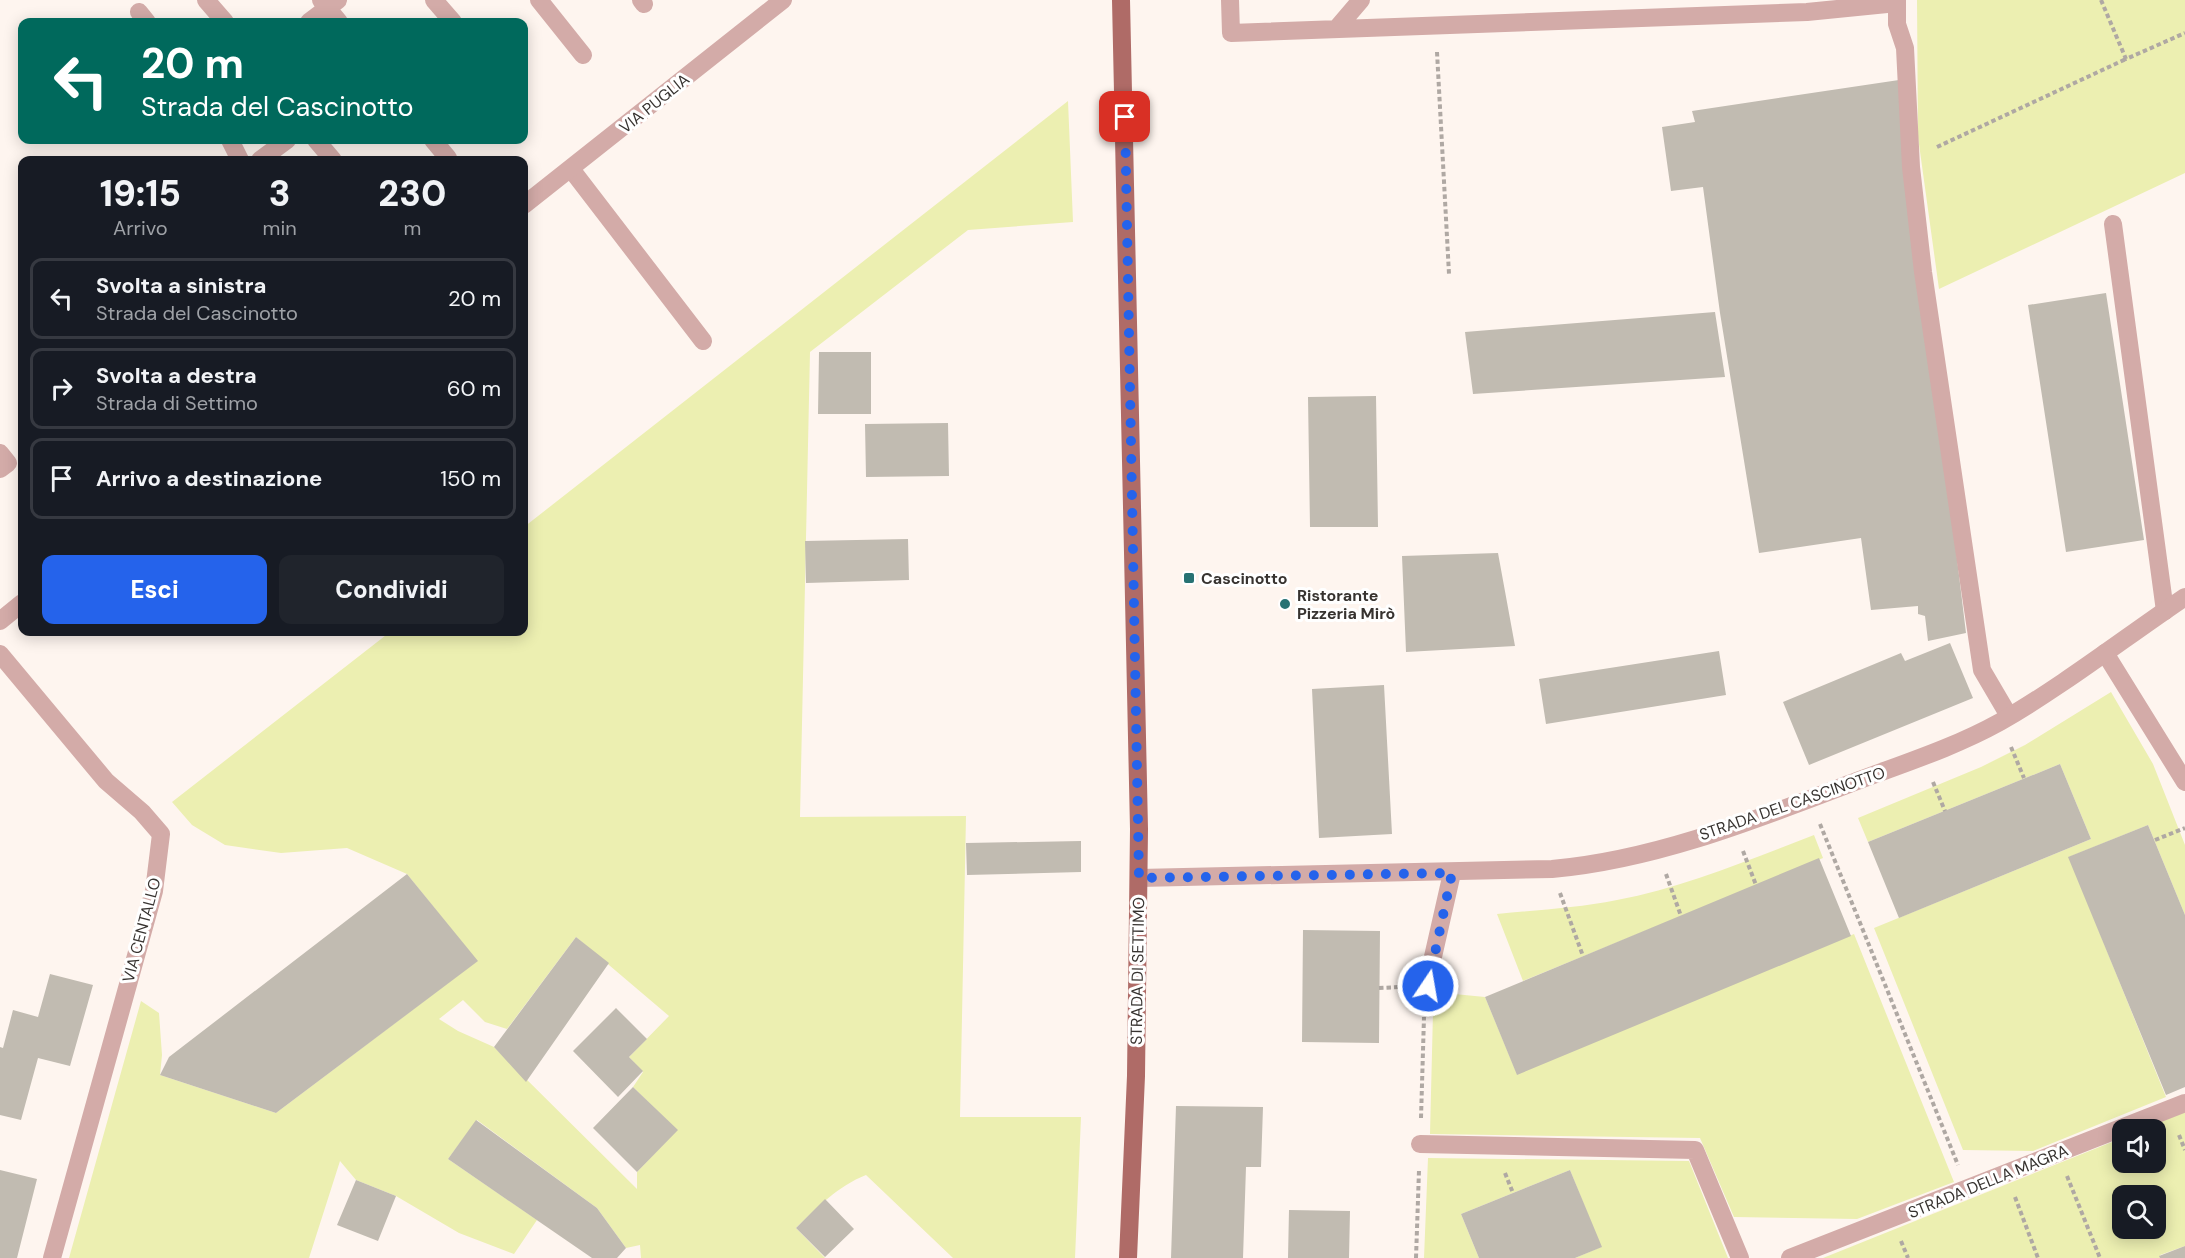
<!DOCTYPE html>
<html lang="it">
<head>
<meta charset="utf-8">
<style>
	body { margin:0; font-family:"DM Sans",sans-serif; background:#20242c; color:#f1f3f6; height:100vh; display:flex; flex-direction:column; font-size:22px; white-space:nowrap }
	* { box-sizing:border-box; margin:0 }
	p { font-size:20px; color:#9ea1a6 }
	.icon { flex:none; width:33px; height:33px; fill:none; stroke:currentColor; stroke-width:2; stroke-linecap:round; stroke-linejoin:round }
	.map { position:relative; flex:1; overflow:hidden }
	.details { position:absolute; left:18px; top:156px; width:510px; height:480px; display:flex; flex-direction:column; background:#171b24; border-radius:12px; box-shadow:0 3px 15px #0003 }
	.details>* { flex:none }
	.top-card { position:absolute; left:18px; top:18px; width:510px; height:126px; border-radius:12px; box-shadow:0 3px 15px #0003; background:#00695c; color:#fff; overflow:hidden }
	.tools { position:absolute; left:2112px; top:1119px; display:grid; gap:12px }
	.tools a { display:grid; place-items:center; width:54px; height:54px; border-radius:12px; background:#171b24; box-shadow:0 3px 15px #0003; font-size:30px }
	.pin { position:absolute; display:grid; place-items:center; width:51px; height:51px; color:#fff; margin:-26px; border-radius:12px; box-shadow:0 3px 9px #0006 }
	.me { position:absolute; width:66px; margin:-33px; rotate:12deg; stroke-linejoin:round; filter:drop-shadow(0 0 4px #0008) }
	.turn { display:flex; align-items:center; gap:21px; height:126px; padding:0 24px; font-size:27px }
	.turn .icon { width:78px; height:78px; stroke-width:2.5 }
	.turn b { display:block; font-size:42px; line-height:51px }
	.eta { display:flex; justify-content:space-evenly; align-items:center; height:102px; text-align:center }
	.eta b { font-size:36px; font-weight:800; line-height:42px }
	.button { display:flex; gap:12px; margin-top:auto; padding:12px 24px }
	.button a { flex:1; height:69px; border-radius:12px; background:#2563eb; color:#fff; font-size:24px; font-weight:800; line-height:69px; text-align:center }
	.button a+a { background:#20242c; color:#f1f3f6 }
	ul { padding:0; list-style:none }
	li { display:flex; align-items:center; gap:18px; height:81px; margin:0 12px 9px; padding:0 12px; border:3px solid #363941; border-radius:12px }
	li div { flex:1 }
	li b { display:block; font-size:22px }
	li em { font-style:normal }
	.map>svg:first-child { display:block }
	.green { fill:#ecefb1; fill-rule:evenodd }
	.building { fill:#c1bbb1 }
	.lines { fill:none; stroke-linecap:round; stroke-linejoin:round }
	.path { stroke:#afa8a3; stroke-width:4; stroke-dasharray:4.5 3; stroke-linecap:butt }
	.lane { stroke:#d3aba8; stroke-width:18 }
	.street { stroke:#d3aba8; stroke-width:18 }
	.primary { stroke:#af6b67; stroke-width:18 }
	.route { stroke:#2563eb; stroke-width:10; stroke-dasharray:0 18 }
	.poi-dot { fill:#277273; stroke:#fff; stroke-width:2 }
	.labels { text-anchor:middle; stroke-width:6; stroke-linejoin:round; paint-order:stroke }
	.street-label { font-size:16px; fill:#373330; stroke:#fff }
	.poi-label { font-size:16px; font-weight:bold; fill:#373330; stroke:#fff; text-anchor:start }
</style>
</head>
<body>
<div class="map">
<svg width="2185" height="1258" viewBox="0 0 2185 1258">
	<rect width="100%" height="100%" fill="#fef5ef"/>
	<!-- green -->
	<path class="green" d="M1917 0H2185V173L1939 289 1918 137Z
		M1068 101 1073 222 968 230 810 352 800 817 966 816 960 1117H1081L1075 1258H953L866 1175C838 1186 818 1207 796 1228L825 1258H641L640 1245 626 1248 597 1208 477 1120 448 1159 537 1220 514 1254 459 1233 396 1196 356 1180 340 1161 309 1258H69L141 1001 159 1013 162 1055 160 1075 276 1113 477 961 407 874 347 848 281 853 225 845 192 825 172 802 390 632H524V527ZM576 937 669 1016 629 1057 643 1072 633 1087 677 1130 637 1172V1189L494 1047 458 1031 439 1019 463 1000 485 1022 507 1029Z
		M2111 692 2153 764 2185 845V915L2148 825 2069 857 2166 1097 2033 1151 1963 1150 1874 928 2091 839 2060 764 1868 842 1858 818 1981 767 2025 745Z
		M1814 835 1823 858 1523 981 1497 914C1537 910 1577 908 1617 900 1684 887 1749 860 1814 835Z
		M1854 934 1954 1182 1857 1219 1734 1217 1700 1138 1430 1134 1433 1012 1444 993 1485 997 1517 1074Z
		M2185 1112V1246L2160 1255V1258H1823L2122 1138V1162H2156V1130L2142 1129ZM2122 1196H2156V1228H2122Z
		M1428 1158 1689 1161 1728 1258H1575L1601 1247 1570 1170 1461 1214 1479 1258H1424Z"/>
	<!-- building -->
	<path class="building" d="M1899 80 1966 633 1928 641 1925 616 1918 614V606L1871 610 1861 538 1759 553 1720 313 1703 187 1671 191 1662 127 1695 122 1692 111Z
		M2106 293 2144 540 2066 552 2028 305Z
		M1715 312 1725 377 1473 394 1465 332Z
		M819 352H871V414H818Z
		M1376 396 1378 527H1310L1308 397Z
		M948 423 949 476 866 477 865 424Z
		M908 539 909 580 806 583 805 541Z
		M1498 553 1515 646 1406 652 1402 556Z
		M1950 643 1973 698 1809 765 1783 702 1901 653 1905 661Z
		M1719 651 1726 695 1546 724 1539 679Z
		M1384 685 1392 834 1319 838 1312 689Z
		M2060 764 2091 839 1899 918 1868 842Z
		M2148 825 2185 915V1087L2166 1095 2068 857Z
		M1081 841V872L967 875 966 843Z
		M1819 858 1851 936 1517 1075 1485 997Z
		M407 874 478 961 276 1113 160 1075 169 1057Z
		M1303 930 1380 931 1379 1043 1302 1042Z
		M576 937 609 963 526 1082 494 1047Z
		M50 974 93 985 70 1066 38 1058 21 1120 0 1115V1047L3 1048 13 1010 38 1017Z
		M616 1008 647 1039 629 1057 643 1071 618 1097 573 1051Z
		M633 1087 678 1130 637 1172 593 1128Z
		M1176 1106 1263 1107 1261 1167H1246L1243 1258H1171Z
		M476 1120 597 1208 626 1248 617 1258H592L448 1159Z
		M0 1170 37 1179 17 1258H0Z
		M1570 1170 1602 1247 1575 1258H1479L1461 1214Z
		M356 1180 396 1196 378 1241 337 1225Z
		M825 1199 854 1229 825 1257 796 1228Z
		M1289 1210 1350 1211 1349 1258H1288Z
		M2185 1246V1258H2160L2159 1256Z"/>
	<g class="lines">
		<!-- path -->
		<path class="path" d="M2101 0 2126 59 2185 33
			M1437 52 1449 274
			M1937 147 2126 59
			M2011 747 2024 778
			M1933 782 1945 811
			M1820 824 1958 1165
			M2155 840 2185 828
			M1743 851 1756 885
			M1666 874 1681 916
			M1560 893 1583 956
			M1379 988 1400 987
			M1421 1118 1424 1017
			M2179 1135 2185 1150
			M1505 1173 1513 1193
			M2067 1176 2100 1258
			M2015 1197 2038 1258
			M1901 1241 1908 1258
			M1416 1258 1419 1170"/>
		<!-- lane -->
		<path class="lane" d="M206 0 225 22
			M321 0 339 22
			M434 0 453 22
			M539 0 583 55
			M641 0 644 4
			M1230 0 1231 33 1807 12 1897 3V0
			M1897 3V24L1905 48 1911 167 1923 272 1982 670 2009 716
			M139 12 147 22
			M309 22 338 0
			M1337 28 1361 0
			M230 140 240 160
			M316 140 333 160
			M433 140 448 158
			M260 160 287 140
			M571 169 703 341
			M2113 224 2165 611
			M0 453 8 463 0 469
			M2105 653 2185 782
			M0 654 106 781 142 812 161 834 154 891 52 1258
			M1425 992 1452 873
			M1420 1144 1695 1150 1740 1258
			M1790 1258 2185 1103"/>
		<!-- street -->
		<path class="street" d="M524 205 783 0
			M0 621 22 603
			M1139 878 1552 869C1656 860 1760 818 1857 781 1905 763 1955 747 2000 722 2064 685 2123 639 2185 597"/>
		<!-- primary -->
		<path class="primary" d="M1121 0 1139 829 1136 1076 1128 1258"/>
	</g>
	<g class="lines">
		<!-- route -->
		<path class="route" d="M1125 117 1139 878 1452 873 1428 986"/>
	</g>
	<!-- markers -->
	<g class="poi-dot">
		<rect x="1183" y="572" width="12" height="12" rx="3"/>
		<circle cx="1285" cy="604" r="6"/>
	</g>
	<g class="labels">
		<!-- street labels -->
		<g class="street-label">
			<text transform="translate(654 103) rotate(-39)" y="6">VIA PUGLIA</text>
			<text transform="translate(1792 803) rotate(-19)" y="6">STRADA DEL CASCINOTTO</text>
			<text transform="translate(141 930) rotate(-75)" y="6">VIA CENTALLO</text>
			<text transform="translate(1137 971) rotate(-89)" y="6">STRADA DI SETTIMO</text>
			<text transform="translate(1988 1181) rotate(-22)" y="6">STRADA DELLA MAGRA</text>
		</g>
		<!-- poi labels -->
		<g class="poi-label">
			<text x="1201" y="584">Cascinotto</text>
			<text x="1297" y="601">Ristorante<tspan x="1297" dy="18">Pizzeria Mirò</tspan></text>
		</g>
	</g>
</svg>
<div class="tools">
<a><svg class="icon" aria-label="sound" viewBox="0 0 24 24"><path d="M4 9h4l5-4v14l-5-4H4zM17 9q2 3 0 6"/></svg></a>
<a><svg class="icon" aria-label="search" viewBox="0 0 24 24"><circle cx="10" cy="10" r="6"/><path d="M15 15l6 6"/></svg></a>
</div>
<div class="pin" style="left:1125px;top:117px;background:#d93025"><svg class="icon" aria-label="arrive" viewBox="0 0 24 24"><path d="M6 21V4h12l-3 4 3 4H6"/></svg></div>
<svg class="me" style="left:1428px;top:986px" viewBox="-20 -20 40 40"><circle r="17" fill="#2563eb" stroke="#fff" stroke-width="3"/><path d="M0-11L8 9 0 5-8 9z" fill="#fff"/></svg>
<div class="top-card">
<div class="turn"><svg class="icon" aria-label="left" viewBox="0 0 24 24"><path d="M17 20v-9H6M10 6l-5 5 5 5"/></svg><div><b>20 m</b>Strada del Cascinotto</div></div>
</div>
<section class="details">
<div class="eta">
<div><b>19:15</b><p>Arrivo</p></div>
<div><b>3</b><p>min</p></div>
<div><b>230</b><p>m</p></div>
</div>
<ul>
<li><svg class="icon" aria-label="left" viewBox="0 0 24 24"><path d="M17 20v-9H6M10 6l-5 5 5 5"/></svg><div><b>Svolta a sinistra</b><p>Strada del Cascinotto</p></div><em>20 m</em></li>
<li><svg class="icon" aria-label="right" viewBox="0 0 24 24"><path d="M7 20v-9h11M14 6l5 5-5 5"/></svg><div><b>Svolta a destra</b><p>Strada di Settimo</p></div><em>60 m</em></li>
<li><svg class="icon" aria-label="arrive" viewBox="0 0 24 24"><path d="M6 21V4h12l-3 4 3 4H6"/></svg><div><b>Arrivo a destinazione</b></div><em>150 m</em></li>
</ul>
<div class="button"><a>Esci</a><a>Condividi</a></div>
</section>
</div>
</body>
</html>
